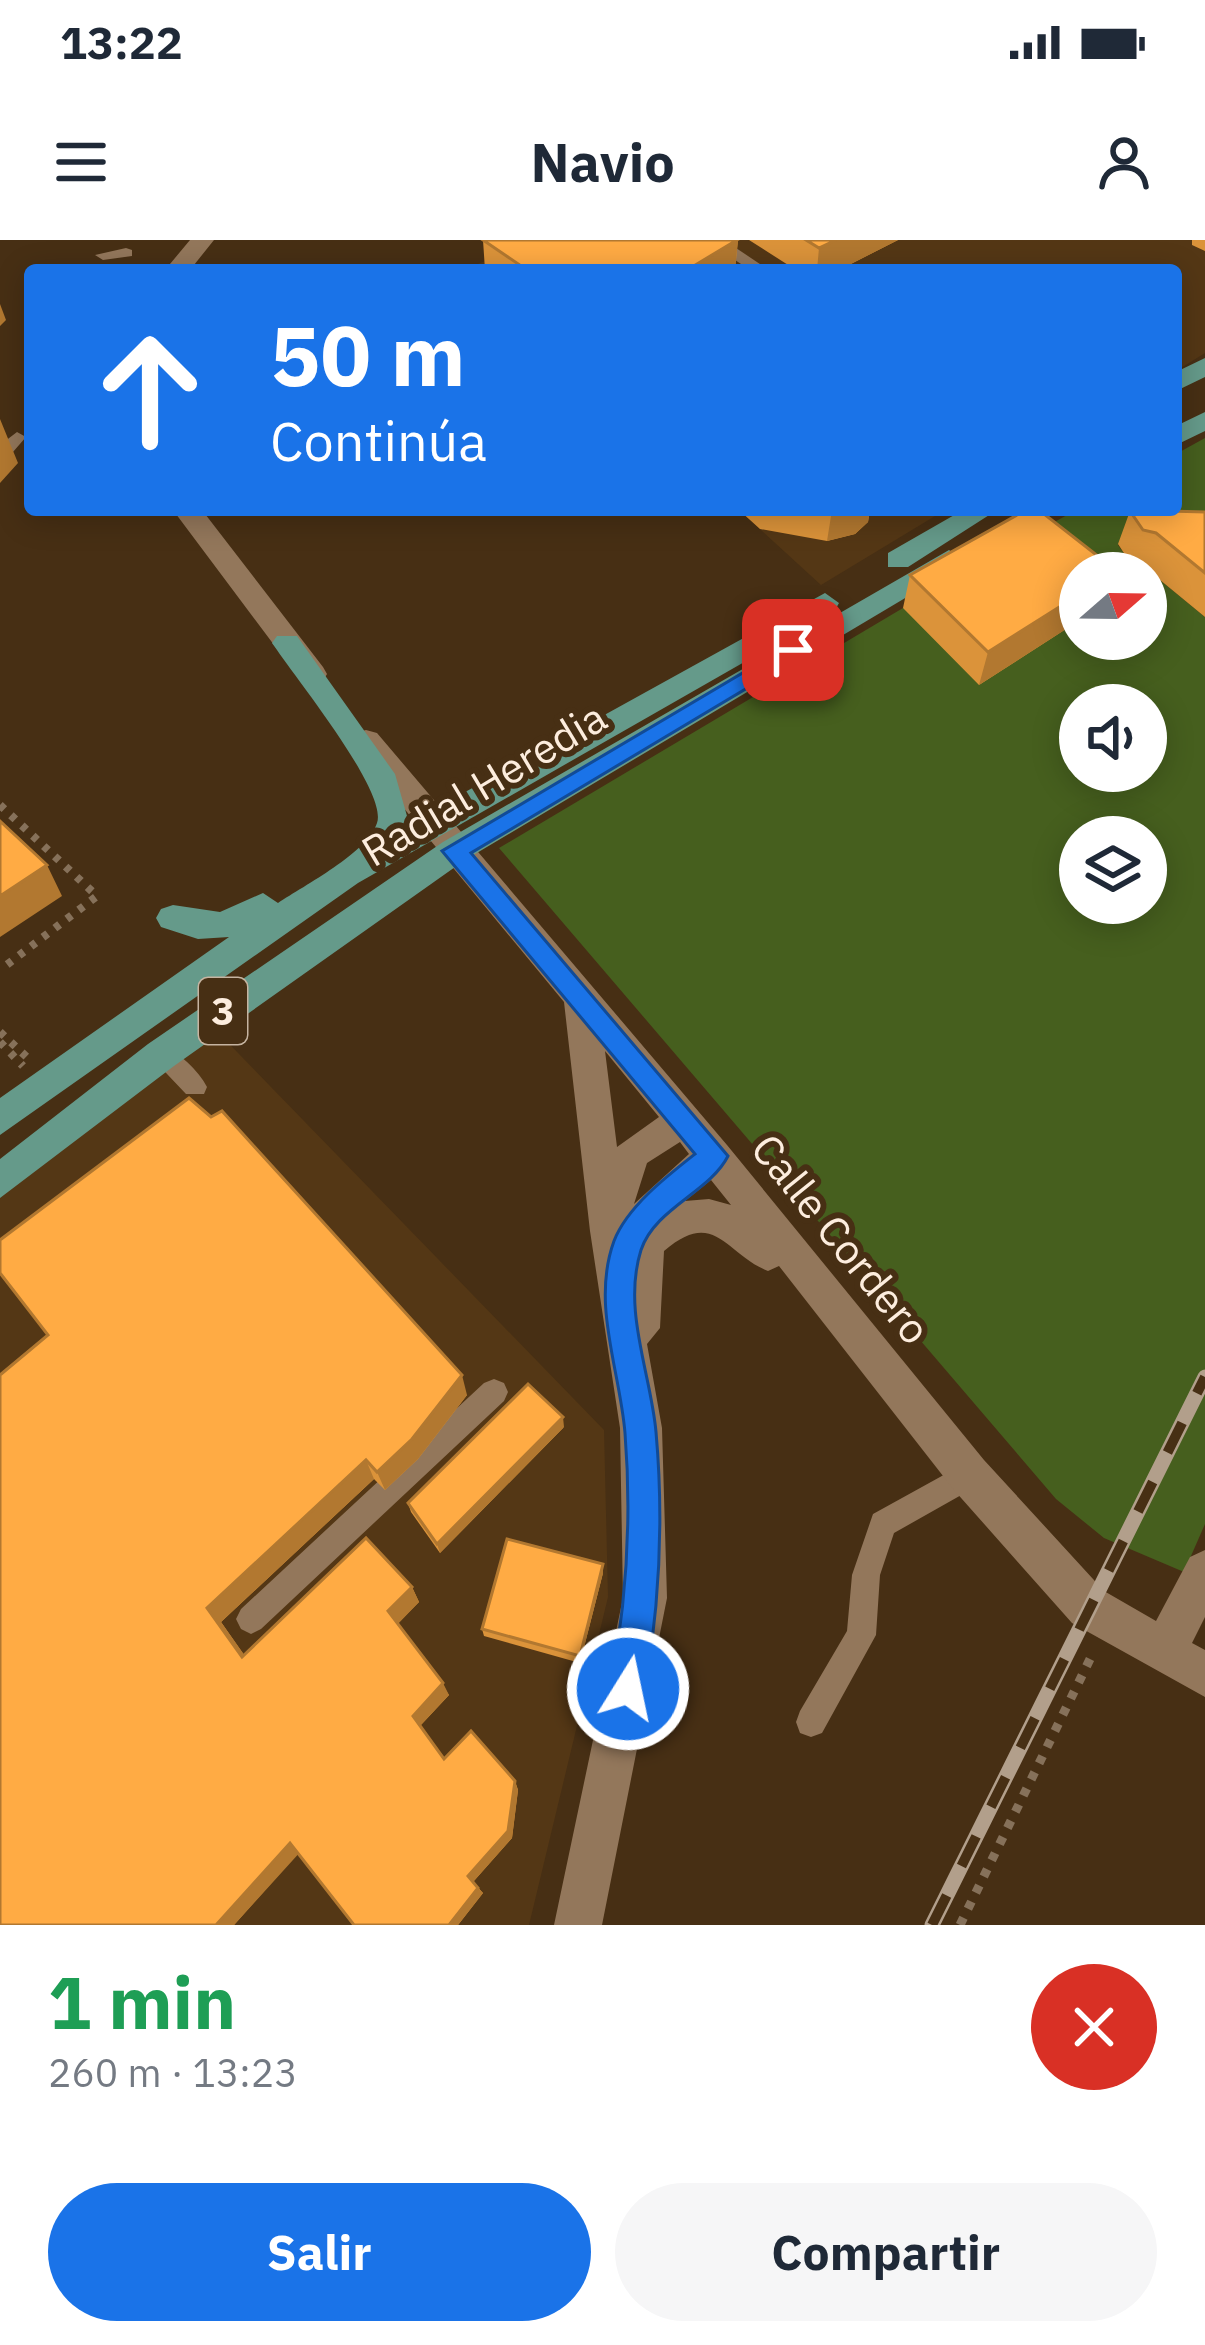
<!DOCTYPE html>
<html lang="es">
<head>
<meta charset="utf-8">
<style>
	body { margin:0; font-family:"IBM Plex Sans",sans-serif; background:#f6f6f7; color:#1f2937; height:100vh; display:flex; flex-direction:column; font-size:45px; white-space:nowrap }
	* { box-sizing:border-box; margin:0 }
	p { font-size:39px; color:#747a83 }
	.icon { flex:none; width:66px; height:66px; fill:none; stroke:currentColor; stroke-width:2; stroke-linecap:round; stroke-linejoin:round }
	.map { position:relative; height:1685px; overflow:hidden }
	.side { display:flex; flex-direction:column; background:#fff; flex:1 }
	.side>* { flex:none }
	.hud { position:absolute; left:24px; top:24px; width:1158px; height:252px; border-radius:12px; box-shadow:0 6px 30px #0003; background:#1a73e8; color:#fff; overflow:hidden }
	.needle { width:78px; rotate:70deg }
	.fabs { position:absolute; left:1059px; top:312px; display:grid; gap:24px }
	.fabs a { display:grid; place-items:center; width:108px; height:108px; border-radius:50%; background:#fff; box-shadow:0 6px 30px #0003; font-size:60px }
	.pin { position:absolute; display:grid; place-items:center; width:102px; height:102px; color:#fff; margin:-51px; border-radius:24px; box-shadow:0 6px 18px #0006 }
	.me { position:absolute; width:132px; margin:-66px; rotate:10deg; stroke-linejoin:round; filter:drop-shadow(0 0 9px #0008) }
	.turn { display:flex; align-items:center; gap:42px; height:252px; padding:0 48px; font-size:54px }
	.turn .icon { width:156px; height:156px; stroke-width:2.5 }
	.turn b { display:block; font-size:84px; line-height:102px }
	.round { display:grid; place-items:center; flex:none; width:126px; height:126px; border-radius:63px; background:#f6f6f7 }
	.summary { display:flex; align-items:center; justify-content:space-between; height:204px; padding:0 48px }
	h1 { font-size:72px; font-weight:700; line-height:90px; color:#1e9e55 }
	.cta { display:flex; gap:24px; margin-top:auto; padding:24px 48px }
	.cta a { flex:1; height:138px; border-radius:72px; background:#1a73e8; color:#fff; font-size:48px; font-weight:700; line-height:138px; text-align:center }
	.cta a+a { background:#f6f6f7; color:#1f2937 }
	.status { display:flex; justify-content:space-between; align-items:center; height:84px; padding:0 60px; background:#fff; direction:ltr }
	.status svg { height:33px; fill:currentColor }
	header { display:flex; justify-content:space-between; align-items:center; height:156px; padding:0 48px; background:#fff; font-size:54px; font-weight:700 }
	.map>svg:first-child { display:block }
	.built { fill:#543715 }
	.green { fill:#465f1e; fill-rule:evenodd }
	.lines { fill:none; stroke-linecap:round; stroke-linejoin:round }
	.path-far1 { stroke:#86715a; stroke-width:8; stroke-dasharray:6 9; stroke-linecap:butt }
	.path { stroke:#86715a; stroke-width:9; stroke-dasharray:8 10; stroke-linecap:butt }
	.service { fill:#93775b; fill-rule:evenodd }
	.minor { fill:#93775b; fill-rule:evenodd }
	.primary { fill:#659a8a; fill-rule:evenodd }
	.rail-casing { stroke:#b29f8b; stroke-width:15 }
	.rail { stroke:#472f14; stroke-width:10; stroke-dasharray:33; stroke-linecap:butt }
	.wall { fill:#db933a }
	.shaded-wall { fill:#b27830 }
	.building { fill:#ffab44; stroke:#b27830; stroke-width:3 }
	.route { fill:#1a73e8; stroke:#114b97; stroke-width:3 }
	.labels { text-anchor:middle; stroke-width:12; stroke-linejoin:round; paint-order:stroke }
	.shield { fill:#472f14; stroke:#c6b4a1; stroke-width:3 }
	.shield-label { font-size:39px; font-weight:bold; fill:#fdedde }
	.street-label { font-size:42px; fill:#fdedde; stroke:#472f14 }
</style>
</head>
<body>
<div class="status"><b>13:22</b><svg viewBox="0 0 49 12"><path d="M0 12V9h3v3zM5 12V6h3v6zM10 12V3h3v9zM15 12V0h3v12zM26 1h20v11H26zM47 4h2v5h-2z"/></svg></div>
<header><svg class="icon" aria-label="menu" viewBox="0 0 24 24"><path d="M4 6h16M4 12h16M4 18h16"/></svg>Navio<svg class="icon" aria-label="person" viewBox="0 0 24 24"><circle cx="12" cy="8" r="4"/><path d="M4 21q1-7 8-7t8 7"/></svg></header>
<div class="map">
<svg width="1205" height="1685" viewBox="0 0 1205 1685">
	<rect width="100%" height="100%" fill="#472f14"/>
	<!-- built -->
	<path class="built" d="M536 0H1205V113L1176 131V30L473 26Z
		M739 270H945L821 345Z
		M208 782 604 1190 608 1357 529 1685H0V942Z"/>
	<!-- green -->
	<path class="green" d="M1205 198V305L1128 296 1118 305 1131 323 1143 326 1205 377V1284L1184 1332 1104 1298 1056 1259 499 608 903 368 1080 380V399H1146V333H1080L1024 299 1076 270H1176V214ZM1080 465H1146V531H1080ZM1080 597H1146V663H1080Z"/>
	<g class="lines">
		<!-- path-far1 -->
		<path class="path-far1" d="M0 565 97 656 0 730
			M0 792 31 821
			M0 802 23 826"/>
		<!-- path -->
		<path class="path" d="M960 1685 1093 1413"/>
		<!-- service -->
		<path class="service" d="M705 0H724L769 30H750Z
			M126 8 132 10V16L103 20 95 15Z
			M17 192 26 197 6 220 0 222V205Z
			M161 805C178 811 199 831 207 847L204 854H186L149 815 153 808Z
			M494 1139 504 1143 508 1152 504 1161 261 1389 251 1394 241 1389 236 1379 241 1369 484 1143Z
			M969 1221 979 1225 983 1235 979 1245 894 1293 880 1335 876 1395 822 1493 811 1497 800 1493 796 1482 800 1471 847 1391 852 1335 873 1274Z"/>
		<!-- minor -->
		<path class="minor" d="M190 0H214L190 30H165Z
			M173 270H202L323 427 327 434 323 441H301Z
			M366 490 377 493 727 905 984 1220 1104 1351 1156 1381 1190 1317 1205 1310V1377L1192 1403 1205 1410V1457L1072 1383 954 1250 779 1026 768 1031C725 1014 715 967 664 1011L660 1088 647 1104 662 1188 667 1358 602 1685H554L623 1358 620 1188 590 991 564 762 355 509 351 501 355 493ZM605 811 659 877 617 907ZM680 902 689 914 634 964 647 923ZM711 940 731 965 709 959 685 961Z"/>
		<!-- primary -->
		<path class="primary" d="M1205 118V137L1176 151V132Z
			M1205 172V191L1176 205V186Z
			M963 270H997L908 327H888V313Z
			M949 310 963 319 959 326 465 620 174 826 0 958V919L148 804 443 602Z
			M825 353 839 363 835 370 358 643 0 895V858L229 697 198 699 161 687 156 678 161 669 173 665 220 672 263 653 278 663C305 645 367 613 377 583 388 552 297 440 277 410L272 403 277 396H297L395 534 409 583Z"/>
		<!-- rail casing -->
		<g class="rail-casing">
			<path id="rail" d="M932 1685 1205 1137"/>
		</g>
		<!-- rail -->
		<use href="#rail" class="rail"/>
	</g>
	<!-- wall -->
	<path class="wall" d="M483 0H738L735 30H485Z
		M749 0H898L839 30H796Z
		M1192 0H1205V11L1192 5Z
		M739 270H870L868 282 855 294 827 301 760 289Z
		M1130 271 1205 272V377L1143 326 1131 324 1118 304Z
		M1117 331 1116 333H1080V380L979 445 903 368 910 335Z
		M48 1095 467 1155 418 1219 385 1250 374 1239 221 1382 244 1415 412 1347 419 1362 397 1384 449 1455 420 1486 444 1519 515 1541 518 1550 512 1598 473 1642 483 1653 458 1685H354L298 1613 234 1685H0Z
		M564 1187 440 1313 411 1272 408 1263Z
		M603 1333 580 1423 484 1396 482 1389Z"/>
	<!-- shaded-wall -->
	<path class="shaded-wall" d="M738 0 735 30H687Z
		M836 0H898L839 30H817L819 8Z
		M0 64 6 80 0 86Z
		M0 179 18 223 0 243Z
		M832 270H870L868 282 855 294 827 301Z
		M1080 354V380L979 445 988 412Z
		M47 625 62 656 0 697V656Z
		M462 1135 467 1155 418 1219 385 1250 377 1232Z
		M563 1177 564 1187 440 1313 437 1304Z
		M366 1220 374 1239 221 1382 255 1430 242 1417 207 1368Z
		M603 1324V1333L580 1423V1416Z
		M412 1347 419 1362 396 1386 388 1371Z
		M443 1443 449 1455 419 1487 413 1476Z
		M515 1541 518 1550 512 1598 473 1642 468 1636Z
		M290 1603 302 1610 234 1685H216Z
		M478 1648 483 1653 458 1685H449Z"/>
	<!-- building -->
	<path class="building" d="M483 0H737L687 30H527Z
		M806 0H836L819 8Z
		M1026 270H1039L1117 331 1113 333H1080V354L988 412 910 335Z
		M1132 270 1205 272V333L1156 293 1143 290 1130 271Z
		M0 581 47 625 0 656Z
		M189 858 211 877 222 871 462 1135 412 1199 377 1232 366 1220 207 1368 242 1417 366 1298 412 1347 388 1371 443 1443 413 1476 444 1519 471 1491 515 1541 508 1591 468 1636 478 1648 449 1685H354L290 1603 216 1685H0V1135L48 1095 0 1033V1000Z
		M528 1144 563 1177 437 1304 408 1263Z
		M507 1299 603 1324 580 1416 482 1389Z"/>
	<!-- route -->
	<path class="route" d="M793 403 804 410 801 416 471 613 728 916C710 952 655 968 641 1010 622 1070 651 1134 656 1192 664 1281 660 1362 645 1449L640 1461 628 1466 616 1461 610 1449C627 1362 632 1281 625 1193 620 1130 591 1064 614 1001 627 967 667 936 695 914L442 611Z"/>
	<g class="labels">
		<!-- shield labels -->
		<rect class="shield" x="199" y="738" width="48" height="66" rx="9"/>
		<g class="shield-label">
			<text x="223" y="785">3</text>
		</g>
		<!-- street labels -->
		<g class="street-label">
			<text transform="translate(484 544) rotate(-31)" y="15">Radial Heredia</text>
			<text transform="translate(841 999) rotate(51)" y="15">Calle Cordero</text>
		</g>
	</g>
</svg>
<div class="fabs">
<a><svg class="needle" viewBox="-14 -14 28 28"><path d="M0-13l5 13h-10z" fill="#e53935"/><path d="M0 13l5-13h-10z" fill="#747a83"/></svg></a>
<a><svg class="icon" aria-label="sound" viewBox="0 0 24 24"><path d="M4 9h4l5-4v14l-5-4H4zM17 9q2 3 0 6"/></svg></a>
<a><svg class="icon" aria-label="layers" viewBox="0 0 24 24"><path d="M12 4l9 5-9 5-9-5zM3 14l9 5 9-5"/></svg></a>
</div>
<div class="pin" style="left:793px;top:410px;background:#d93025"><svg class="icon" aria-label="arrive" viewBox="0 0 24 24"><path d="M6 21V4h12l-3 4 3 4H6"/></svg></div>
<svg class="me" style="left:628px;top:1449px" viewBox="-20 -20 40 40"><circle r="17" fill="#1a73e8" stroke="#fff" stroke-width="3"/><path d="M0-11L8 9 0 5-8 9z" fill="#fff"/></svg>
<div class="hud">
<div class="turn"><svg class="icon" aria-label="ahead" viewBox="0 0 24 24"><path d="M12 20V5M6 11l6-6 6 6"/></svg><div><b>50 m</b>Continúa</div></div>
</div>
</div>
<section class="side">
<div class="summary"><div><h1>1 min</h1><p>260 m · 13:23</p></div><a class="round" style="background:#d93025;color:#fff"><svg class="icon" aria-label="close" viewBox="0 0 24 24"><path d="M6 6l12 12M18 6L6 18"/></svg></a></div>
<div class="cta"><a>Salir</a><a>Compartir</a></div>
</section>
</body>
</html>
